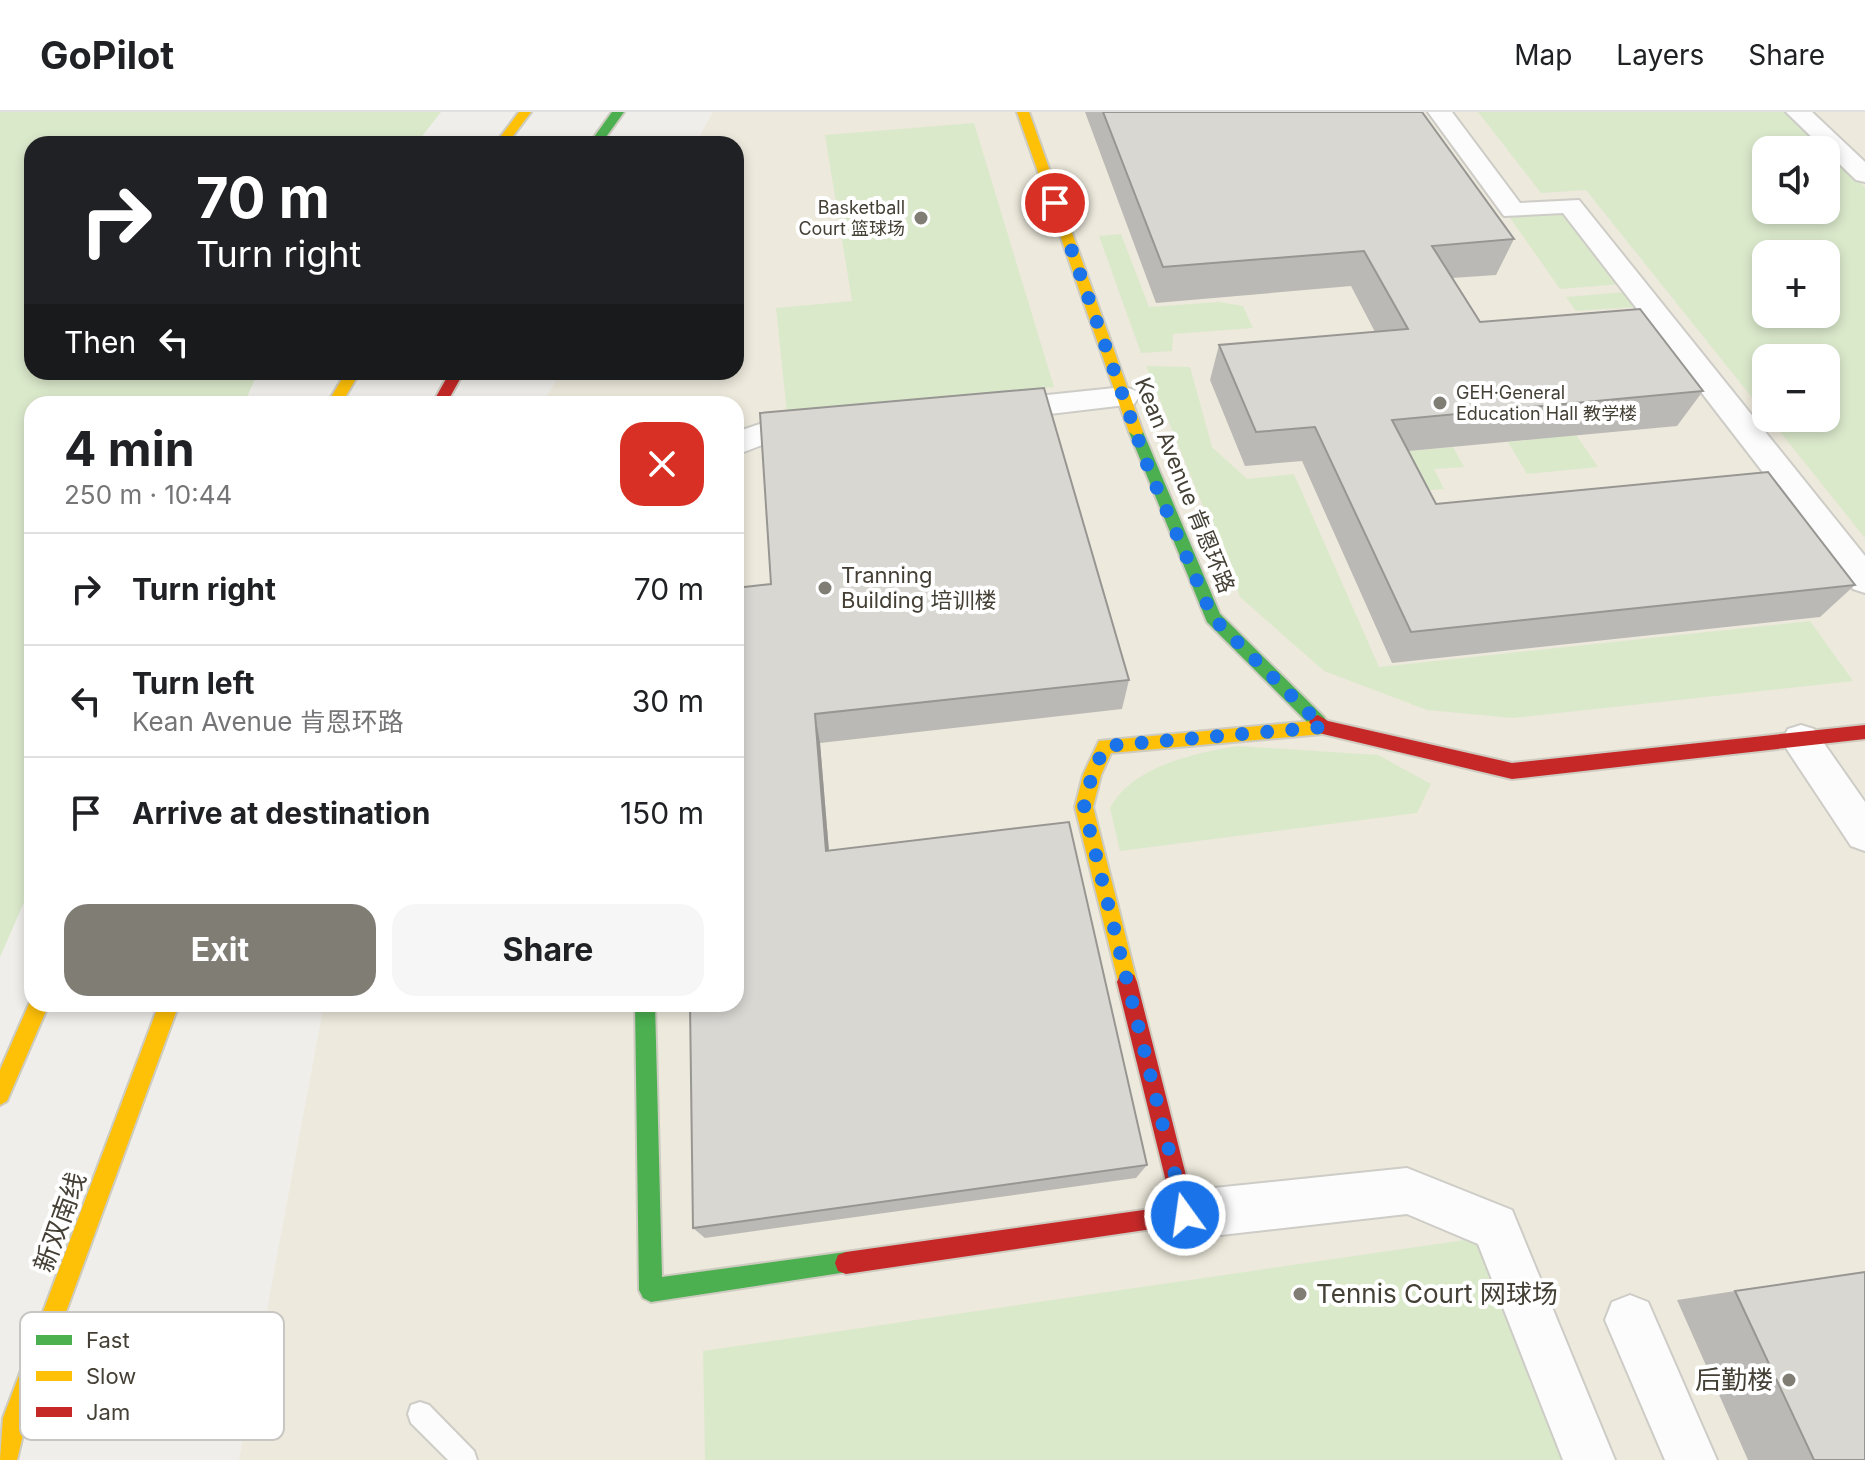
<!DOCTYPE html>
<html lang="en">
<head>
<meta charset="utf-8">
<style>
	body { margin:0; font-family:Inter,"Noto Sans SC",sans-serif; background:#f6f6f6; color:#202124; height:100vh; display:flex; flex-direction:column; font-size:30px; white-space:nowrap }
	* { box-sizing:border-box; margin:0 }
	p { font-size:26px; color:#757577 }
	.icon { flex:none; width:44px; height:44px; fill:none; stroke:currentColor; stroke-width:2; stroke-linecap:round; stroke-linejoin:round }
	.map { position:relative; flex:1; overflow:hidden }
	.side { position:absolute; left:24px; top:284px; width:720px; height:616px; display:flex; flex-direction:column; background:#fff; border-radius:24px; box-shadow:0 4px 12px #0003 }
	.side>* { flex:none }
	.guide { position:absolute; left:24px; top:24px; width:720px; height:244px; border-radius:24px; box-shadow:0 4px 12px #0003; background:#202124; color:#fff; overflow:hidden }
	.tools { position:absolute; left:1752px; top:24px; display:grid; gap:16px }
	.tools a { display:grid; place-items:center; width:88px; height:88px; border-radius:16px; background:#fff; box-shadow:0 4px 12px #0003; font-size:40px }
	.pin { position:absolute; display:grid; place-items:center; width:68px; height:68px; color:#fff; margin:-34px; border:4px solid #fff; border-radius:50%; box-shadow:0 2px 8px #0007 }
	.me { position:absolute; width:88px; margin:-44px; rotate:346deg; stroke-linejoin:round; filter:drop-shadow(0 0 6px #0008) }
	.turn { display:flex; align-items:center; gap:28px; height:168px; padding:0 40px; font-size:36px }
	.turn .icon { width:104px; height:104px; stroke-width:2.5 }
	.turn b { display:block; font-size:56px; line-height:68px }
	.then { display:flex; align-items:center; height:76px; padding:0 40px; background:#0003; gap:16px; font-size:30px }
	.round { display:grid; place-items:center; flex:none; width:84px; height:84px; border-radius:24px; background:#f6f6f6 }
	.headline { display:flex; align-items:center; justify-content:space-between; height:136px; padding:0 40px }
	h1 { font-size:48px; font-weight:700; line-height:60px }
	.primary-button { display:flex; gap:16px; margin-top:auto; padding:16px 40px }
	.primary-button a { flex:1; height:92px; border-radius:24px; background:#807d75; color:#fff; font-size:32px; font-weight:700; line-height:92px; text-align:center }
	.primary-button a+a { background:#f6f6f6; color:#202124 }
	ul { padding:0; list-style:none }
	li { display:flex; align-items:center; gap:24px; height:112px; padding:0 40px; border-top:2px solid #e0e0e0 }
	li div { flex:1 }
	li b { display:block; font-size:30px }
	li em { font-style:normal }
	header { display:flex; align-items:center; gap:48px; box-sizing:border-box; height:112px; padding:0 40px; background:#fff; border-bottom:2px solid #e0e0e0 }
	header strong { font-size:38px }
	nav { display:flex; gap:44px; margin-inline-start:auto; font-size:28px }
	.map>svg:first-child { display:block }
	.education { fill:#ede9dc; fill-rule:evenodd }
	.green { fill:#dbe9cb; fill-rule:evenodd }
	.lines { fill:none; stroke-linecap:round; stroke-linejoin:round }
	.lane-casing { stroke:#cdccc7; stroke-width:4 }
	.street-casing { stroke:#cdccc7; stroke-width:4 }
	.fast-casing { stroke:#cecbc1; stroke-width:4 }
	.slow-casing { stroke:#cecbc1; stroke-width:4 }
	.jam-casing { stroke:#cecbc1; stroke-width:4 }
	.lane { fill:#fdfcfc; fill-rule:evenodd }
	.street { fill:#fdfcfc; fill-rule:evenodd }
	.fast { fill:#4caf50; fill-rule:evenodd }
	.slow { fill:#ffc107; fill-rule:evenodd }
	.jam { fill:#c62828; fill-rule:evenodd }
	.wall { fill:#bbb9b5 }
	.shaded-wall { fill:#989693 }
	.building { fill:#d9d7d2; stroke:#989693; stroke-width:2 }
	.route { stroke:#1a73e8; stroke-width:14; stroke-dasharray:0 25.2 }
	.poi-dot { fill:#807d75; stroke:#fff; stroke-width:3 }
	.labels { text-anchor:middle; stroke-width:8; stroke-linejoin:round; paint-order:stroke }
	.far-poi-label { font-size:18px; fill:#454036; stroke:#fff; text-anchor:end }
	.street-label { font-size:22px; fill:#454036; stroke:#fff }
	.poi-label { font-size:22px; fill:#454036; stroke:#fff; text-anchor:start }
	.near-street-label { font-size:26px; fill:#454036; stroke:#fff }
	.near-poi-label { font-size:26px; fill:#454036; stroke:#fff; text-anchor:start }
	.key { fill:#fff; stroke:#c7c6c3; stroke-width:2 }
	.key-label { font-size:22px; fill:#454036 }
</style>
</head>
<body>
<header>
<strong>GoPilot</strong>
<nav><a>Map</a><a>Layers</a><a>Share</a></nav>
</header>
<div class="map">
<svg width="1865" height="1348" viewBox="0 0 1865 1348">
	<rect width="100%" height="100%" fill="#efeeea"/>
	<!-- education -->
	<path class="education" d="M713 0H1865V1348H239L324 892H736V292H542L561 260H736V32H695ZM1766 38H1826V98H1766ZM1766 142H1826V202H1766ZM1766 246H1826V306H1766Z"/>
	<!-- green -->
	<path class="green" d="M0 0H441L416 32H32V260H258L244 292H32V772L0 845Z
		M1478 0H1787L1865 75V426L1769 306H1826V246H1766V303L1586 78 1541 81ZM1766 38H1826V98H1766ZM1766 142H1826V202H1766Z
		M974 11 1054 275 787 301 776 196 852 189 825 23Z
		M1567 98 1622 172 1560 177 1508 103Z
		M1121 122 1149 195 1219 190 1243 194 1253 216 1173 222 1172 239 1141 241 1099 124Z
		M1625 180 1636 195 1576 199 1566 185Z
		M1146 254 1190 255 1212 335 1247 367 1294 362 1379 555 1810 509 1853 569 1513 606 1427 598 1324 559 1240 485Z
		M1576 323 1598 355 1527 362 1508 330Z
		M1453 335 1464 355 1434 357 1444 377 1419 379 1400 340Z
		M1237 634 1378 643 1431 672 1417 701 1120 739 1110 696C1133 654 1192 642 1237 634Z
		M1485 1125 1568 1348H705L703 1239Z"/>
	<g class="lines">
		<!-- lane casing -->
		<g class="lane-casing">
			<path id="lane" d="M420 1290 429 1293 474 1339 477 1348H448L411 1311 408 1302 411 1293Z"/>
		</g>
		<!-- street casing -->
		<g class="street-casing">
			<path id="street" d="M1428 0H1452L1520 91 1579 88 1865 444V481L1853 477 1563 101 1504 104Z
				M1786 0H1812L1865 50V70L1856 68Z
				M1124 275 1134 278 1139 285 1134 292 999 308 988 305 984 298 988 291 999 288Z
				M811 307 822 310 826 317 822 324 767 331 736 343V320L763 311Z
				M1801 613 1814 617 1865 690V739L1851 734 1788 639 1782 628 1788 617Z
				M1407 1056 1512 1098 1615 1348H1563L1478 1132 1407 1102 1185 1127 1168 1120 1161 1103 1168 1086 1185 1079Z
				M1630 1183 1648 1190 1717 1348H1665L1605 1208 1612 1190Z"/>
		</g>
		<!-- fast casing -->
		<g class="fast-casing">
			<path id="fast" d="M612 0H624L601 32H589Z
				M1136 315 1143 320 1220 502 1324 605 1327 610 1324 615H1312L1207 510 1129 320Z
				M635 892H655L662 1165 846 1140 854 1143 857 1151 854 1159 651 1190 643 1186 639 1178Z"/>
		</g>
		<!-- slow casing -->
		<g class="slow-casing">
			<path id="slow" d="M519 0H531L507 32H495Z
				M1017 0H1029L1143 320 1141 323 1136 325 1129 320Z
				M346 260H360L341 292H327Z
				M1323 608 1329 610 1332 615 1329 620 1323 622 1111 641 1101 663 1093 695 1137 870 1134 877 1127 880 1120 877 1075 695 1083 663 1099 629Z
				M32 885V892H49L7 989 0 993V958Z
				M159 892H179L27 1306 17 1348H0L3 1306Z"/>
		</g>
		<!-- jam casing -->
		<g class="jam-casing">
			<path id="jam" d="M450 260H464L446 292H432Z
				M1318 603 1328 609 1512 651 1865 613V627L1512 667 1323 622 1317 620 1309 610 1312 605Z
				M1127 860 1134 863 1137 870 1196 1103 1193 1111 846 1162 838 1159 835 1151 838 1143 846 1140 1172 1094 1117 870 1120 863Z"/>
		</g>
		<!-- lane -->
		<use href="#lane" class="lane"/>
		<!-- street -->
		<use href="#street" class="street"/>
		<!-- fast -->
		<use href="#fast" class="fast"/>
		<!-- slow -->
		<use href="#slow" class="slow"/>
		<!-- jam -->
		<use href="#jam" class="jam"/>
	</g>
	<!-- wall -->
	<path class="wall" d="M1085 0H1422L1514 127 1496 163 1452 166 1480 210 1703 279 1677 314 1409 339 1436 392 1855 473 1820 505 1392 551 1302 349 1245 354 1210 268 1219 233 1375 220 1351 174 1156 191Z
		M771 472 1129 568 1122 597 820 631 829 739 1147 1053 1136 1066 705 1126 693 1116Z
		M1735 1179 1865 1348H1748L1677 1188Z"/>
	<!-- shaded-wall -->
	<path class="shaded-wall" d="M815 602 820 631 831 764 826 739Z"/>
	<!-- building -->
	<path class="building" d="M1103 0H1422L1514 127 1432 134 1480 210 1640 197 1703 279 1392 308 1436 392 1768 360 1855 473 1411 520 1315 315 1256 320 1219 233 1408 217 1364 139 1163 155Z
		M1044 276 1129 568 815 602 826 739 1069 710 1147 1053 693 1116 690 892H736V476L771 472 760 301Z
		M1865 1160V1348H1814L1735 1179Z"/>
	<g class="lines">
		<!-- route -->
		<path class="route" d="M1055 91 1149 358 1213 506 1323 615 1105 634 1092 663 1084 695 1185 1103"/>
	</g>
	<!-- markers -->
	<g class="poi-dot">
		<circle cx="921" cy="106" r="8"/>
		<circle cx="1440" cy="291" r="8"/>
		<circle cx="825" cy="476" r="8"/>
		<circle cx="1300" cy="1182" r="8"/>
		<circle cx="1789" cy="1268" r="8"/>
	</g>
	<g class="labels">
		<!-- far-poi labels -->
		<g class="far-poi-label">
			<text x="905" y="102">Basketball<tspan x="905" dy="21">Court 篮球场</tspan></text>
			<text x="1456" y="287" text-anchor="start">GEH·General<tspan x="1456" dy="21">Education Hall 教学楼</tspan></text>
		</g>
		<!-- street labels -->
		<g class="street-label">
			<text transform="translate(1185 373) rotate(68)" y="8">Kean Avenue 肯恩环路</text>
		</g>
		<!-- poi labels -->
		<g class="poi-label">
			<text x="841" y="471">Tranning<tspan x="841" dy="25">Building 培训楼</tspan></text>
		</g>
		<!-- near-street labels -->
		<g class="near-street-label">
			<text transform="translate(60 1110) rotate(-70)" y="9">新双南线</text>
		</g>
		<!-- near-poi labels -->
		<g class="near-poi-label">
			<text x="1316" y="1191">Tennis Court 网球场</text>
			<text x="1773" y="1277" text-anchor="end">后勤楼</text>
		</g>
	</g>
	<!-- legend -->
	<rect x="20" y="1200" width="264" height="128" rx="12" class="key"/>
	<rect x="36" y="1223" width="36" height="10" fill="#4caf50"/>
	<rect x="36" y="1259" width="36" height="10" fill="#ffc107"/>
	<rect x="36" y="1295" width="36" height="10" fill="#c62828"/>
	<g class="key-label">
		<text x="86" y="1236">Fast</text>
		<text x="86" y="1272">Slow</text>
		<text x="86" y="1308">Jam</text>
	</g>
</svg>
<div class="tools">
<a><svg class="icon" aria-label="sound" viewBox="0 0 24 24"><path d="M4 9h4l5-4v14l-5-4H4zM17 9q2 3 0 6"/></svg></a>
<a>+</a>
<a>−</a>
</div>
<div class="pin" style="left:1055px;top:91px;background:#d93025"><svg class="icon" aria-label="arrive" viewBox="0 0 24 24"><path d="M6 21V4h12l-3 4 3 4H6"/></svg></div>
<svg class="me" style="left:1185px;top:1103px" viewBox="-20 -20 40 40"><circle r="17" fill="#1a73e8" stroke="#fff" stroke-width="3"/><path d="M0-11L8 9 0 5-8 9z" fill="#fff"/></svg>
<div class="guide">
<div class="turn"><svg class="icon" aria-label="right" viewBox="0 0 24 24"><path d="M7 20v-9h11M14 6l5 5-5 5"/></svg><div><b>70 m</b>Turn right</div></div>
<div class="then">Then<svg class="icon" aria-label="left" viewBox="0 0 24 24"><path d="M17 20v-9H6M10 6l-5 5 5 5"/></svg></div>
</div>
<section class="side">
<div class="headline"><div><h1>4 min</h1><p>250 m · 10:44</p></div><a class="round" style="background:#d93025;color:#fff"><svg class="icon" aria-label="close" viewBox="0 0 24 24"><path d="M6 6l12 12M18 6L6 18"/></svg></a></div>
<ul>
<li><svg class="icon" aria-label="right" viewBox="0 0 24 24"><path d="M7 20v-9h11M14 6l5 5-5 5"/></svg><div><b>Turn right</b></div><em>70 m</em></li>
<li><svg class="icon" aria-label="left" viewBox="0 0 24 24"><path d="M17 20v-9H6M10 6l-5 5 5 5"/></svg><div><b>Turn left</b><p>Kean Avenue 肯恩环路</p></div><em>30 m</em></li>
<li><svg class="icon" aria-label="arrive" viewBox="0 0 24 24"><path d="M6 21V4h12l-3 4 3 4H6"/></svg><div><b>Arrive at destination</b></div><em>150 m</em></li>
</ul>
<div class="primary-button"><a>Exit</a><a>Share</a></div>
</section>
</div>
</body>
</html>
